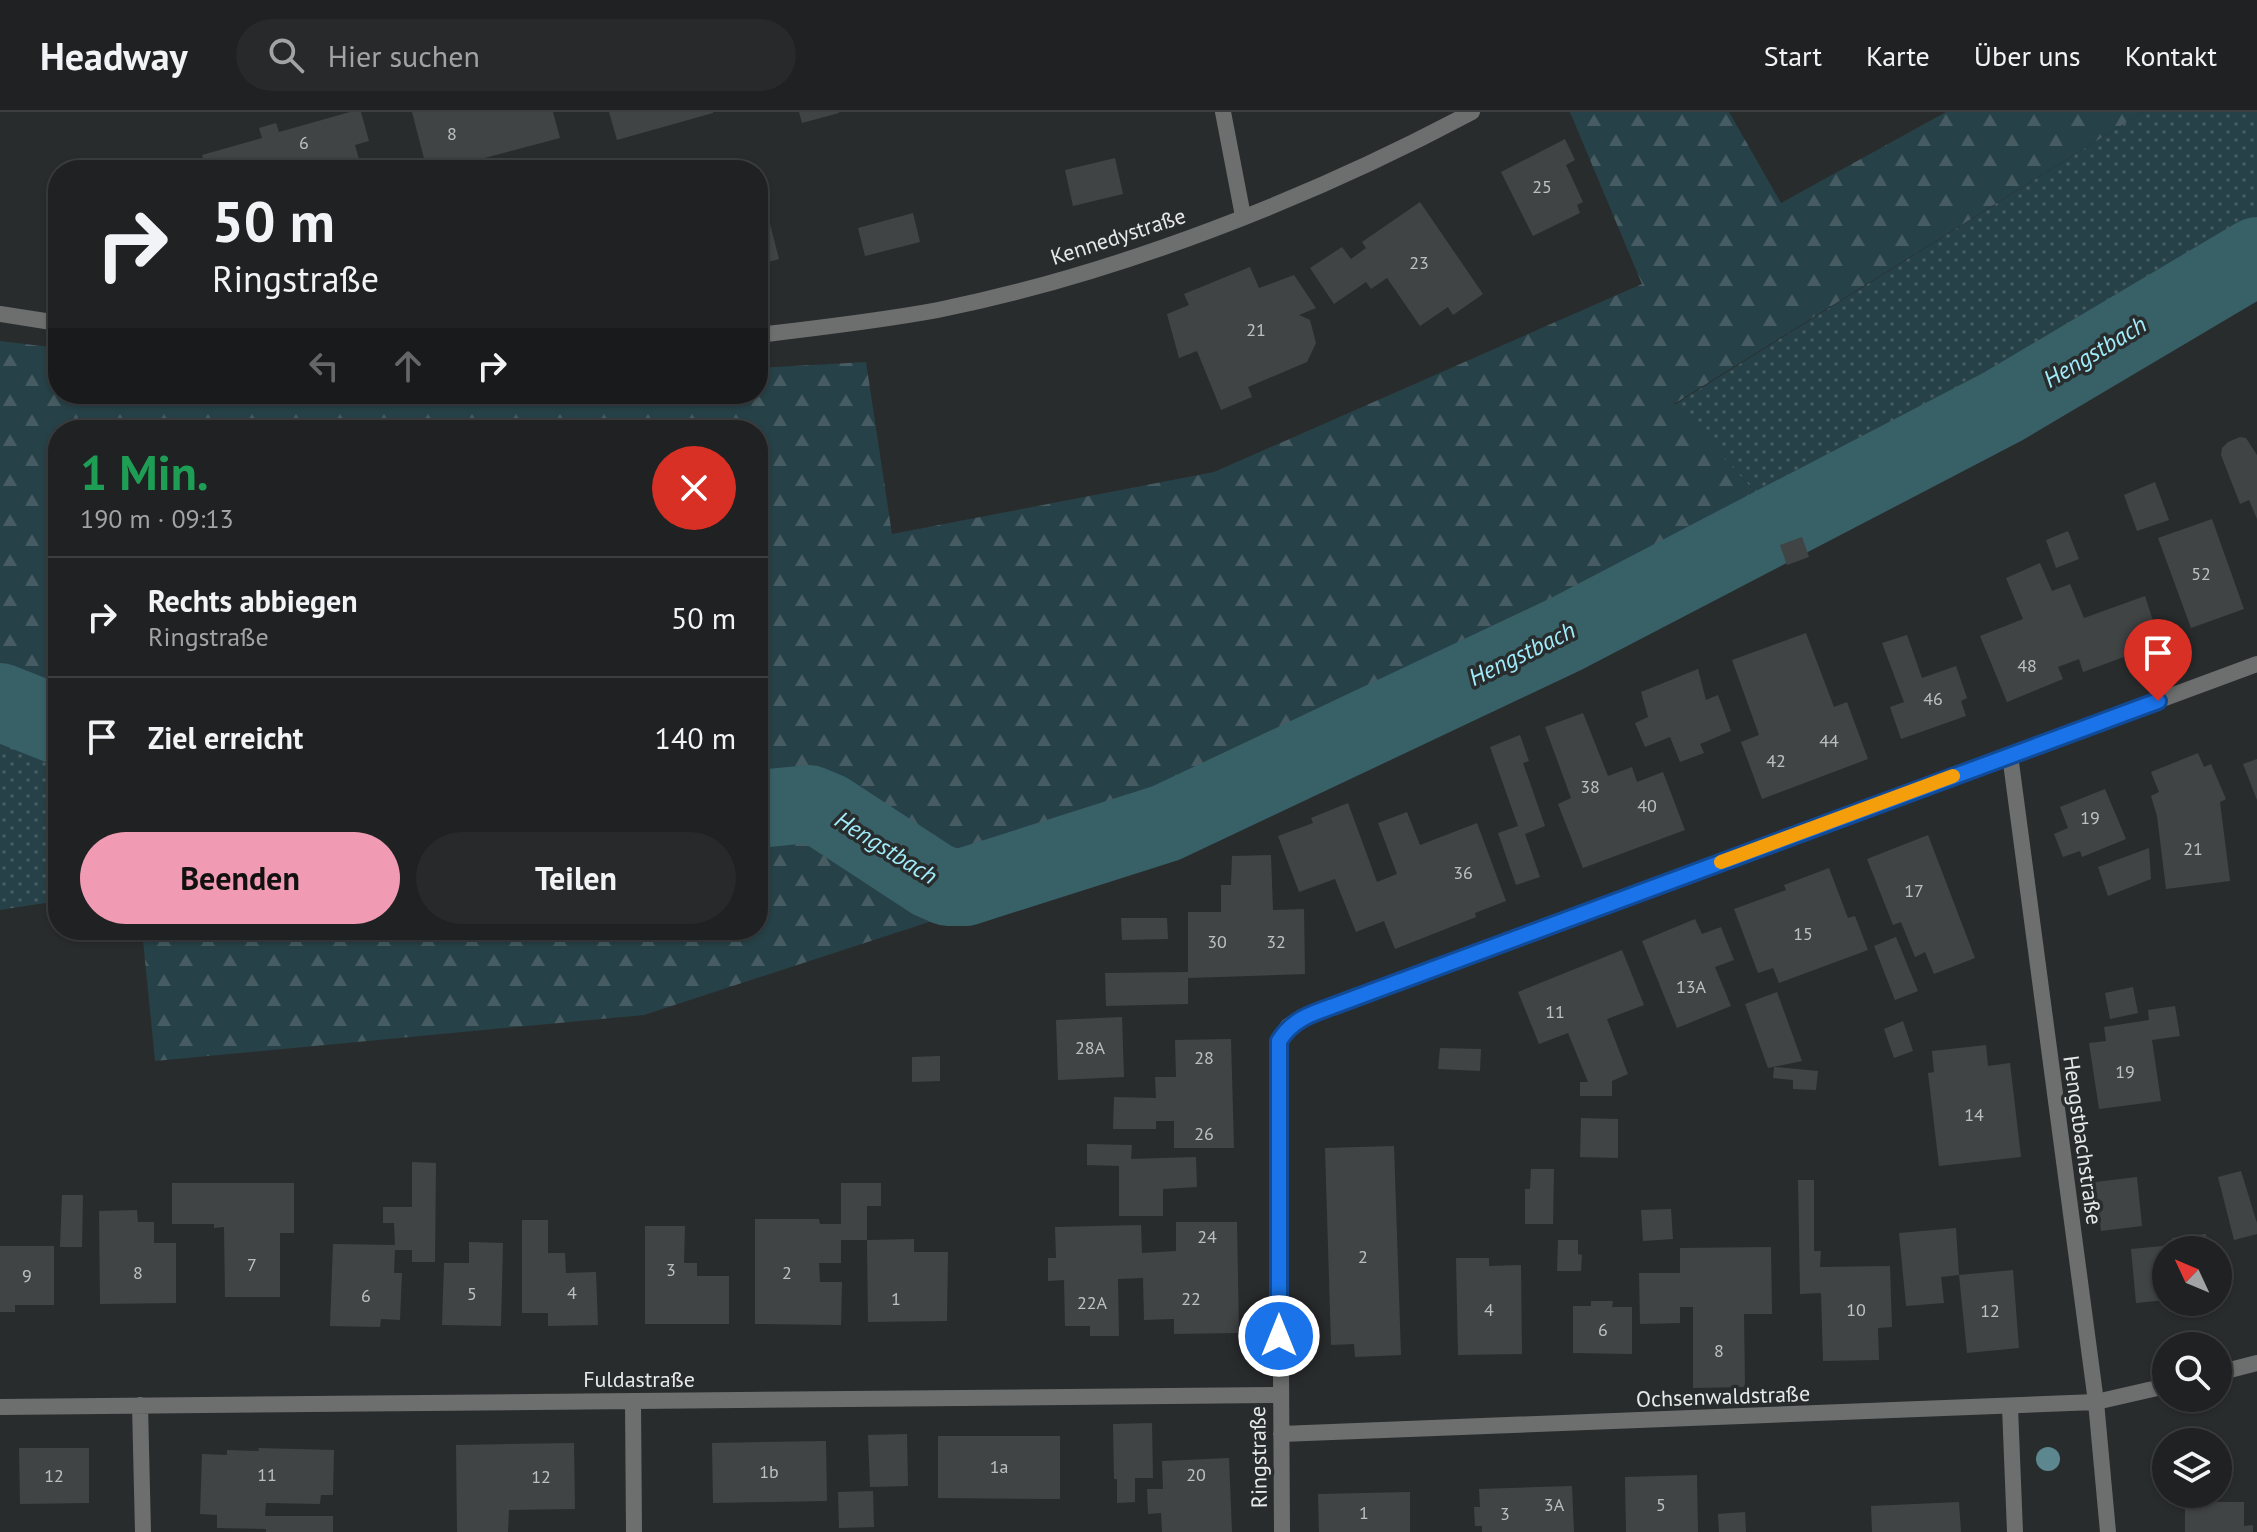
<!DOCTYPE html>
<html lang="de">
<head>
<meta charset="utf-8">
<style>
	body { margin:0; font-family:"PT Sans",sans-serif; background:#27292a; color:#f1f3f6; height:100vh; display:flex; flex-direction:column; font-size:30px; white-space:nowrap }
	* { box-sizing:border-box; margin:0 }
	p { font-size:26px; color:#a1a3a5 }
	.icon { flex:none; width:44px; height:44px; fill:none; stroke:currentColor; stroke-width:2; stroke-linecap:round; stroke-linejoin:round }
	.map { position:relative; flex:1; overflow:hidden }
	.drawer { position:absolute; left:48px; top:308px; width:720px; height:520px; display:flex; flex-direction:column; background:#1f2122; border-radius:32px; box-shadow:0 2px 6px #0004,0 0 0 2px #3c3e40 }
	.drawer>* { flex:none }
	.guide { position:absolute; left:48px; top:48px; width:720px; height:244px; border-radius:32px; box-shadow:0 2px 6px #0004,0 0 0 2px #3c3e40; background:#1f2122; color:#f1f3f6; overflow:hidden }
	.needle { width:52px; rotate:314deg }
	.buttons { position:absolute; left:2152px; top:1124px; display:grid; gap:16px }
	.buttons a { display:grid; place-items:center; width:80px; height:80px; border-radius:50%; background:#1f2122; box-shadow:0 2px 6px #0004,0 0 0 2px #3c3e40; font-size:40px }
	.pin { position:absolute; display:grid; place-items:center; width:68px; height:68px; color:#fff; margin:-82px -34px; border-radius:50% 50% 50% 0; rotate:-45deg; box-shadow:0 0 8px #0007 }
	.pin .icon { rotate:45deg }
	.me { position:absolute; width:88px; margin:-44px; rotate:0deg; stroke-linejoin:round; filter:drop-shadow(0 0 6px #0008) }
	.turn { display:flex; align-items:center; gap:28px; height:168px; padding:0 32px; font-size:36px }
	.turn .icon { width:104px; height:104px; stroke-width:2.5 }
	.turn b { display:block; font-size:56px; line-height:68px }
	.lanes { display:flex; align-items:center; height:76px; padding:0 32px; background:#0003; justify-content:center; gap:40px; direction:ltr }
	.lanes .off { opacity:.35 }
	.round { display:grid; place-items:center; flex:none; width:84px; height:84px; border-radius:42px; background:#27292a }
	.headline { display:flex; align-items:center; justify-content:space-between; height:136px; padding:0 32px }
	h1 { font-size:48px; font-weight:700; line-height:60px; color:#1e9e55 }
	.cta { display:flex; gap:16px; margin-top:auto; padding:16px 32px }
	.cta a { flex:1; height:92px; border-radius:48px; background:#f19ab3; color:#111; font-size:32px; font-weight:700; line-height:92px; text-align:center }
	.cta a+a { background:#27292a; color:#f1f3f6 }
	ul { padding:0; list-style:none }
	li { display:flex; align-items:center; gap:24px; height:120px; padding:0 32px; border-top:2px solid #3c3e40 }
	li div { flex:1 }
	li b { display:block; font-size:30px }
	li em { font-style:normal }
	header { display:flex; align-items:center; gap:48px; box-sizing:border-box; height:112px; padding:0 40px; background:#1f2122; border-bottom:2px solid #3c3e40 }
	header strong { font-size:38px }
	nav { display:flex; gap:44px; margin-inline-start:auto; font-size:28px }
	.search { width:560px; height:72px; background:#27292a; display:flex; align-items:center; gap:20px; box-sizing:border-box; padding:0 28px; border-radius:44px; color:#a1a3a5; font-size:30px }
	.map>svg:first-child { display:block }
	.green { fill:url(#green-dots) }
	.forest { fill:url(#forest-firs) }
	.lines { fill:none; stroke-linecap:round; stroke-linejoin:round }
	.river { stroke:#386067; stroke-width:78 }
	.building { fill:#414445 }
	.lane { stroke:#6d6f6f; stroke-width:16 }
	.street { stroke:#6d6f6f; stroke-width:16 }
	.tree { fill:#5d878f }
	.route-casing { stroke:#114b97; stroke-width:20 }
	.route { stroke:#1a73e8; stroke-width:14 }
	.slow { stroke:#f59e0b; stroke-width:14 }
	.labels { text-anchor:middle; stroke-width:7; stroke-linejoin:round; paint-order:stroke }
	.number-label { font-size:18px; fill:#bec0c0 }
	.street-label { font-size:22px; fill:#e7e9e9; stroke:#292c2d }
	.water-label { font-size:24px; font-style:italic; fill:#a1ecfa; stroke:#292c2d }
</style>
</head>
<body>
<header>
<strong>Headway</strong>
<div class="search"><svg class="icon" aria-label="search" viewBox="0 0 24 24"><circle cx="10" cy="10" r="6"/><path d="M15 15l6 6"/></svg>Hier suchen</div>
<nav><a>Start</a><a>Karte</a><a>Über uns</a><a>Kontakt</a></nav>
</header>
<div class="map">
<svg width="2257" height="1420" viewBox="0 0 2257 1420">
	<defs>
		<pattern id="green-dots" width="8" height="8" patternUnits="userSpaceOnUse" patternTransform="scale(2)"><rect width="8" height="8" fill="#264147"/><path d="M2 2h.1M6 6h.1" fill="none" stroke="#465c62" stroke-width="1.8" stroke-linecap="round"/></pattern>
		<pattern id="forest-firs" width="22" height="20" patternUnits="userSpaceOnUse" patternTransform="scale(2)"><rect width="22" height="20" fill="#264147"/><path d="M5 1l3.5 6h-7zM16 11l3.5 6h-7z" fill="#465c62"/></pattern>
	</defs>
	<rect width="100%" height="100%" fill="#292c2d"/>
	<!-- green -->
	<path class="green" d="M2143 0H2257V108L2149 181 1977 276 1758 383 1674 293Z
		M0 633 58 647V789L0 798Z"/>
	<!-- forest -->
	<path class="forest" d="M1570 0H1729L1781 91 1946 0H2143L1674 292 1796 424 1214 717 644 903 155 949 142 818H758V318H58V647L0 633V229L58 236V282H758V256L866 250 892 422 1214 360 1642 172Z"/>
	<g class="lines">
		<!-- river -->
		<path class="river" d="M0 590 58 613
			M758 697 809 692 828 700 932 768 948 775H965L1166 711 1566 522 2002 295 2257 144"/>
	</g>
	<!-- building -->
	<path class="building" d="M350 0H361L369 29 355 33 362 58H206L202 43 262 26 259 16 276 11 279 20Z
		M412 0H553L560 26 477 48 480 58H427Z
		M609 0H713V1L617 28Z
		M799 0H839V1L802 11Z
		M1565 27 1575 48 1566 53 1583 90 1577 93 1580 101 1533 124 1501 60Z
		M1115 46 1123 82 1073 94 1065 58Z
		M68 49 138 56V58H67Z
		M1420 90 1483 182 1453 203 1448 195 1420 214 1387 166 1371 177 1366 170 1334 192 1310 156 1342 135 1351 147 1366 136 1362 130Z
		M913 101 920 130 865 144 858 116Z
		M769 108 779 147 758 153V111Z
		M1250 155 1259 176 1294 163 1316 196 1299 203 1310 208 1316 231 1307 250 1248 275 1252 285 1221 298 1197 239 1179 246 1167 202 1189 193 1184 182Z
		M2240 325 2246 326 2257 343V407L2249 388 2240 392 2221 343 2222 336 2228 330Z
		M2155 370 2169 408 2137 419 2124 383Z
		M2212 407 2244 497 2191 516 2158 426Z
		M2068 419 2079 447 2056 456 2046 428Z
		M1802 425 1809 445 1787 453 1780 433Z
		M2040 451 2052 479 2070 472 2084 506 2145 484 2155 515 2148 518 2154 534 2083 560 2079 547 2058 555 2063 567 2007 590 1980 524 2023 507 2006 466Z
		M1806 521 1834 595 1847 590 1868 647 1762 687 1741 630 1759 623 1732 548Z
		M1907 523 1922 566 1956 554 1967 586 1961 589 1966 604 1901 627 1890 595 1904 590 1882 531Z
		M1698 557 1706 588 1718 583 1731 619 1700 632 1704 641 1680 650 1670 625 1645 635 1635 611 1648 605 1641 580Z
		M1583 601 1608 664 1632 655 1637 670 1663 660 1685 718 1583 756 1558 692 1571 686 1545 615Z
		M1520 623 1529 649 1523 651 1545 714 1525 722 1540 765 1516 773 1498 721 1518 714 1490 635Z
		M2198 641 2204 655 2211 652 2226 687 2220 690 2230 769 2166 777 2157 704 2151 684 2159 680 2151 660Z
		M2257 647V688L2243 652Z
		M2105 677 2126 727 2082 745 2080 739 2063 745 2054 722 2068 716 2060 695Z
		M1348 691 1377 770 1397 762 1378 711 1407 700 1420 733 1477 711 1506 789 1475 801 1476 805 1395 837 1384 809 1356 820 1335 767 1299 780 1278 724 1313 711 1311 706Z
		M1928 723 1975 846 1934 862 1925 840 1915 845 1901 810 1893 813 1867 747Z
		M2149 736 2151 767 2108 784 2098 755Z
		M1271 743 1273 798 1304 797 1305 862 1188 866V892L1106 894 1105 861 1188 860V800H1221V773H1231L1232 744Z
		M1829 756 1848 806 1855 804 1868 838 1779 871 1773 856 1758 861 1734 797 1786 778 1784 773Z
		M1121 806H1167L1168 827 1122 828Z
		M1695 807 1702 822 1721 815 1734 848 1715 855 1731 894 1677 916 1642 829Z
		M1896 825 1918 879 1895 888 1874 834Z
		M1622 838 1644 893 1607 907 1628 962 1612 969V984H1580V970H1588L1568 921 1539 932 1518 880Z
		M2133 875 2138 901 2110 907 2105 881Z
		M1777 880 1802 949 1768 956 1745 892Z
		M2175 894 2180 924 2152 928 2161 989 2099 997 2089 931 2106 929 2104 915 2149 908 2148 898Z
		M1122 905 1124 965 1058 968 1056 908Z
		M1903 909 1913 939 1894 946 1884 917Z
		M1231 927 1234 1036H1174V1009H1156V1017H1113L1114 985 1156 986 1155 965H1176L1175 928Z
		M1986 933 1988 954 2010 951 2021 1045 1939 1054 1928 961 1934 960 1932 939Z
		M1440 936 1481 937 1480 959 1438 957Z
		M940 944V969L912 970V945Z
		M1774 955 1818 959 1816 978 1793 977V968L1773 966Z
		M1581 1006 1618 1007V1046L1580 1045Z
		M1087 1032 1132 1033 1131 1047 1196 1045 1197 1075 1163 1077V1104H1119V1054L1087 1053Z
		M1394 1034 1401 1243 1355 1245 1354 1232 1331 1233 1325 1036Z
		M412 1050 436 1051 435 1150H412V1138H395L394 1161H402L400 1208 381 1207 380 1215 330 1214 333 1132 395 1133 394 1111H383V1095H412Z
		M1531 1057H1554L1553 1112H1525V1077H1530Z
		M2241 1059 2257 1111V1122L2234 1128 2218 1065Z
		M2137 1065 2142 1114 2101 1119 2095 1070Z
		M1798 1068H1814V1139H1821L1820 1155 1890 1154 1892 1215 1878 1216 1879 1248 1823 1249 1821 1181 1800 1182Z
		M172 1071H294V1121H280V1185H225L224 1115 214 1116V1112H172Z
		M841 1071H881V1094H867V1128H841V1151H819L820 1170H842L841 1213 755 1212V1107H819L820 1112H841Z
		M62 1083H83L82 1135H60Z
		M1671 1097 1673 1127 1643 1129 1641 1098Z
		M137 1098 138 1110H154V1131H176V1191L100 1192 99 1099Z
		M522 1108H548V1141H565L566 1161 596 1160 598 1213 548 1214V1201H522Z
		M1176 1110H1237L1239 1221 1174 1222V1207L1144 1208 1143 1166 1118 1167 1119 1224H1090V1214H1065L1064 1168 1048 1169V1146H1056L1055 1115 1141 1113 1142 1141 1176 1139Z
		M645 1114H685L684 1151H697V1164H729V1212H645Z
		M1956 1116 1959 1163 1941 1165 1944 1191 1906 1194 1899 1121Z
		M2206 1122 2208 1138H2166V1188L2136 1191 2131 1137 2173 1133 2172 1126Z
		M914 1127V1140H948L947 1209 868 1210 867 1128Z
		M1558 1128H1578V1142L1582 1143 1581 1159H1557Z
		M469 1130 503 1131 501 1214 442 1213 444 1151H469Z
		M0 1134H54V1193H15V1200H0Z
		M1771 1135 1772 1202H1744L1745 1275 1693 1276V1195H1680V1211L1640 1212 1639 1161H1680V1136Z
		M1456 1146H1489V1154L1521 1153 1522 1242 1458 1243Z
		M2013 1158 2019 1236 1967 1241 1959 1163Z
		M1591 1189H1613L1612 1195H1632V1242L1573 1241V1194H1591Z
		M1152 1311 1153 1366H1135V1390L1117 1391V1367H1114L1113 1312Z
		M907 1322 908 1374 870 1375 868 1323Z
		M938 1324H1060V1387L938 1386Z
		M826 1329 827 1389 713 1391 712 1331Z
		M574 1331 575 1397 509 1398 508 1420H457L456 1333Z
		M19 1336H89V1391L20 1392Z
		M258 1336 334 1338 333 1383H321L320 1392 266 1391 265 1404H333V1420H266V1417L217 1416V1403L200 1402 202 1342 227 1343V1338L259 1339Z
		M1229 1346 1232 1420H1162L1161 1401 1148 1402 1147 1377H1163L1162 1349Z
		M1697 1363 1698 1420H1626L1625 1365Z
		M1572 1374 1574 1420H1482V1414H1475L1474 1395H1480L1479 1377Z
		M873 1379 874 1415 839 1416 838 1380Z
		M1410 1380V1420H1319L1318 1382Z
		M1959 1390 1961 1420H1872L1871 1394Z
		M2185 1390H2244V1414L2253 1413V1420H2185Z
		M1745 1400 1746 1420H1719L1718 1402Z"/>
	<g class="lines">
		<!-- lane -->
		<path class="lane" d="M1223 0 1243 104
			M2010 643 2096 1290
			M2010 1295 2015 1420"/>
		<!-- street -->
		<path class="street" d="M0 202 58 211
			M758 223C818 216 879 209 938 198 1117 162 1311 86 1472 0
			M2218 1261 2257 1251
			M633 1289 634 1420
			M2096 1290 2108 1420
			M140 1293 143 1420
			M0 1295 1279 1283
			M1281 1322 2096 1290 2166 1274
			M1282 1420 1279 929 1288 914 1303 905 2257 552"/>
	</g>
	<!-- trees -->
	<circle class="tree" cx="2048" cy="1347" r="12"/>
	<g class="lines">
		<!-- route casing -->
		<g class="route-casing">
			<path id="route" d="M1279 1224V929C1292 908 1310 902 1333 894L2158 589"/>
		</g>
		<!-- route -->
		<use href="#route" class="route"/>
		<!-- slow -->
		<path class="slow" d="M1721 750 1953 664"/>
	</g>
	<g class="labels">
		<!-- number labels -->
		<g class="number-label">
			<text x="452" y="28">8</text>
			<text x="304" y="37">6</text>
			<text x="1542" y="81">25</text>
			<text x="1419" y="157">23</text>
			<text x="1256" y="224">21</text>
			<text x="2201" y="468">52</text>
			<text x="2027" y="560">48</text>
			<text x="1933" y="593">46</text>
			<text x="1829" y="635">44</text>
			<text x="1776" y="655">42</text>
			<text x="1590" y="681">38</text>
			<text x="1647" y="700">40</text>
			<text x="2090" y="712">19</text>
			<text x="2193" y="743">21</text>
			<text x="1463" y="767">36</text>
			<text x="1914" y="785">17</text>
			<text x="1803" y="828">15</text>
			<text x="1217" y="836">30</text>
			<text x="1276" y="836">32</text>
			<text x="1691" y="881">13A</text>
			<text x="1555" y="906">11</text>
			<text x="1090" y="942">28A</text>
			<text x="1204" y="952">28</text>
			<text x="2125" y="966">19</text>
			<text x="1974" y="1009">14</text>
			<text x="1204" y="1028">26</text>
			<text x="1207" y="1131">24</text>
			<text x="1363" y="1151">2</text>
			<text x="252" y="1159">7</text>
			<text x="671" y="1164">3</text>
			<text x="138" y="1167">8</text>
			<text x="787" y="1167">2</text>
			<text x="27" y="1170">9</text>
			<text x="572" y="1187">4</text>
			<text x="472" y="1188">5</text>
			<text x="366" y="1190">6</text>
			<text x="896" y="1193">1</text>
			<text x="1191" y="1193">22</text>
			<text x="1092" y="1197">22A</text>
			<text x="1489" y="1204">4</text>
			<text x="1856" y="1204">10</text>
			<text x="1990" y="1205">12</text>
			<text x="1603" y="1224">6</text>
			<text x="1719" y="1245">8</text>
			<text x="999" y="1361">1a</text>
			<text x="769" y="1366">1b</text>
			<text x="267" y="1369">11</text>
			<text x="1196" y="1369">20</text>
			<text x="54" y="1370">12</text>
			<text x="541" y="1371">12</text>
			<text x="1554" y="1399">3A</text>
			<text x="1661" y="1399">5</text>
			<text x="1364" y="1407">1</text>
			<text x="1505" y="1408">3</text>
		</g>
		<!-- street labels -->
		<g class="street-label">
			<text transform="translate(1118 124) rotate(-18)" y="8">Kennedystraße</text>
			<text transform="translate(2083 1028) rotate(82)" y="8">Hengstbachstraße</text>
			<text x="639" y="1275">Fuldastraße</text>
			<text transform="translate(1723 1284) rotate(-2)" y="8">Ochsenwaldstraße</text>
			<text transform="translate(1258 1345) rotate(-91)" y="8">Ringstraße</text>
		</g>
		<!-- water labels -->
		<g class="water-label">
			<text transform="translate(2095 240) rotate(-31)" y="8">Hengstbach</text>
			<text transform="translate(1522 542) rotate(-26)" y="8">Hengstbach</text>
			<text transform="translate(886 736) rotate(32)" y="8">Hengstbach</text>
		</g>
	</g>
</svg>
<div class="buttons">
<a><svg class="needle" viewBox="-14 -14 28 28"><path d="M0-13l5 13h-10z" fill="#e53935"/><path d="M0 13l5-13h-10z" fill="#a1a3a5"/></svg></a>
<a><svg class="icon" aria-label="search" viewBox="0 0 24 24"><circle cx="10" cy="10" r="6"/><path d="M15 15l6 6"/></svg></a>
<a><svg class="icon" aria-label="layers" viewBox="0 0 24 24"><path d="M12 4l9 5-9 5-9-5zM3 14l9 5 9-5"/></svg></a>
</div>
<div class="pin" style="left:2158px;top:589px;background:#d93025"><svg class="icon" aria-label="arrive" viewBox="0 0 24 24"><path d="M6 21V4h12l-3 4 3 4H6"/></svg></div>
<svg class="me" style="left:1279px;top:1224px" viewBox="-20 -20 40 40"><circle r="17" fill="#1a73e8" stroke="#fff" stroke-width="3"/><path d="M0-11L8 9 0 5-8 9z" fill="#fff"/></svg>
<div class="guide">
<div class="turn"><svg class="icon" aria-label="right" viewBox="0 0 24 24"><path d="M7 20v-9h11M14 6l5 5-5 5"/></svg><div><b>50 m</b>Ringstraße</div></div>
<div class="lanes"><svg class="icon off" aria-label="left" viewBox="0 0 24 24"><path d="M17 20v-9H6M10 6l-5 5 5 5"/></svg><svg class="icon off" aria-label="ahead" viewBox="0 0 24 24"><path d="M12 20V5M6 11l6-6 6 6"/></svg><svg class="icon" aria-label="right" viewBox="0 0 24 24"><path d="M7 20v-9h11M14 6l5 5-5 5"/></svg></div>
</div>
<section class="drawer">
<div class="headline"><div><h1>1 Min.</h1><p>190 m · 09:13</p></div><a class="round" style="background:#d93025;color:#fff"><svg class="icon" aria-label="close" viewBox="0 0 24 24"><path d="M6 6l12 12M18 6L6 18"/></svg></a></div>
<ul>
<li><svg class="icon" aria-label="right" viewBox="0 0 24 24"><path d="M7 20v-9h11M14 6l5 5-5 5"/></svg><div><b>Rechts abbiegen</b><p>Ringstraße</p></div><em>50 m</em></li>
<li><svg class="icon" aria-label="arrive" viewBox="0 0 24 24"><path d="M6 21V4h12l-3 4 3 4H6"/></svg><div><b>Ziel erreicht</b></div><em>140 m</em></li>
</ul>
<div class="cta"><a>Beenden</a><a>Teilen</a></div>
</section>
</div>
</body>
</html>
